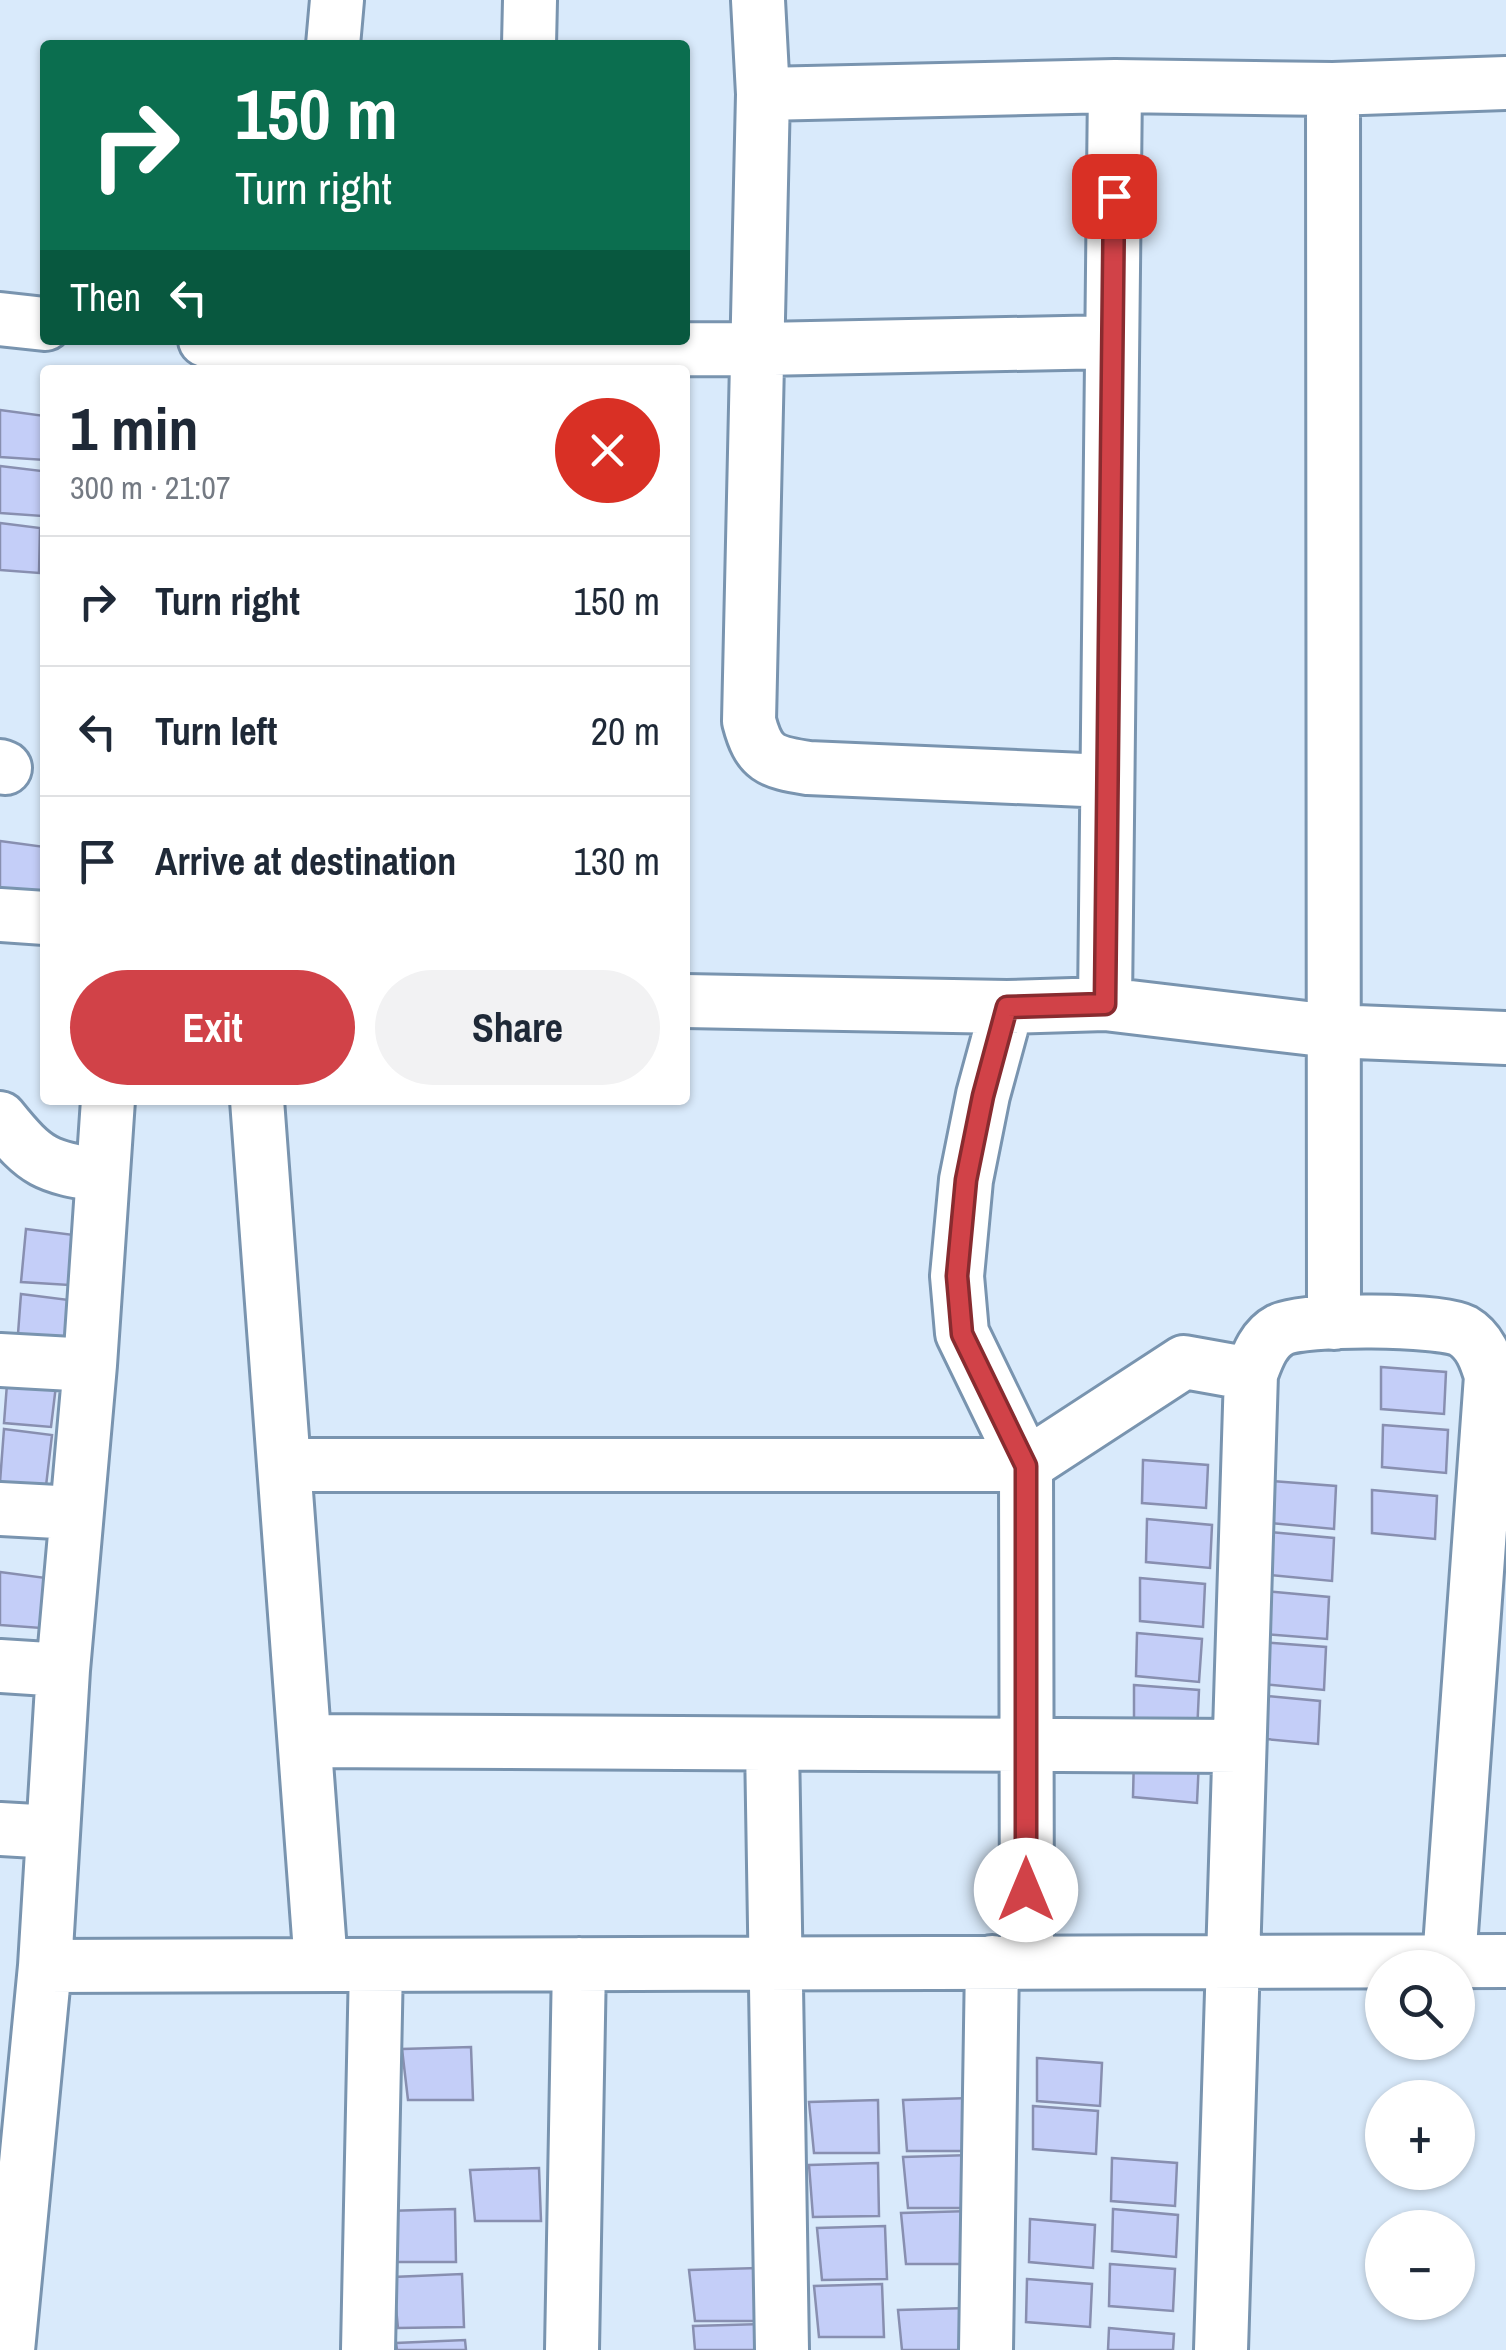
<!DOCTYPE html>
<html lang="en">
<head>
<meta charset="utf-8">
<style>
	body { margin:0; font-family:"Archivo Narrow",sans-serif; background:#f2f2f3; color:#1f2937; height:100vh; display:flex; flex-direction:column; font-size:38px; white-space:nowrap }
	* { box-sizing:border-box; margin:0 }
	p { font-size:32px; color:#747a83 }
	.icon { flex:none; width:55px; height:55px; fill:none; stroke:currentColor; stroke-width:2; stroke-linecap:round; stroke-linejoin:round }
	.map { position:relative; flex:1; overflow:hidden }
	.side { position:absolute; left:40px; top:365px; width:650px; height:740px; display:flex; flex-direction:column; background:#fff; border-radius:10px; box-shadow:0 2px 8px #0004 }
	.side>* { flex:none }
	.hud { position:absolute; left:40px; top:40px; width:650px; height:305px; border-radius:10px; box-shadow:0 2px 8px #0004; background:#0b6e4f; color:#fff; overflow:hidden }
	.tools { position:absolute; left:1365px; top:1950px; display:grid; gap:20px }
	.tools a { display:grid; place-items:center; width:110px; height:110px; border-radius:50%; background:#fff; box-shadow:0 2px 8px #0004; font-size:50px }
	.pin { position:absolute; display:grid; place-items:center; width:85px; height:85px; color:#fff; margin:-42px; border-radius:20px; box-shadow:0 5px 15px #0006 }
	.me { position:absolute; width:110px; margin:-55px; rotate:0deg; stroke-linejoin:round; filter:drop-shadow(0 0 8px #0008) }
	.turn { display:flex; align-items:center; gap:35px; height:210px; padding:0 30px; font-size:45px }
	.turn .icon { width:130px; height:130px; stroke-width:2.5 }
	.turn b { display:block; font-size:70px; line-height:85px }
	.then { display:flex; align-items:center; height:95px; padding:0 30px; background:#0003; gap:20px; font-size:38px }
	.round { display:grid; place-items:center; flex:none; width:105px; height:105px; border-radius:52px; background:#f2f2f3 }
	.overview { display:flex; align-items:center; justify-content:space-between; height:170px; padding:0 30px }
	h1 { font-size:60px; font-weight:800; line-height:75px }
	.action { display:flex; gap:20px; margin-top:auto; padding:20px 30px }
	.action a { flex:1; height:115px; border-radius:60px; background:#d14248; color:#fff; font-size:40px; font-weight:800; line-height:115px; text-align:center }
	.action a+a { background:#f2f2f3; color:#1f2937 }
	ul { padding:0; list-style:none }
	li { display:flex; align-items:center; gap:30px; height:130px; padding:0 30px; border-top:2px solid #e0e1e3 }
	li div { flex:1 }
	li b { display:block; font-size:38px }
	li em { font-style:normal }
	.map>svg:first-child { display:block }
	.building { fill:#c4cef8; stroke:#888fb0; stroke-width:2.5 }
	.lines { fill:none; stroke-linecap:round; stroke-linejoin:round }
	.minor-casing { stroke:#7994af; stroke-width:58 }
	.minor { stroke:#fff; stroke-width:52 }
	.route-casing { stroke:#882b2f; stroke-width:25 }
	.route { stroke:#d14248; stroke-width:18 }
</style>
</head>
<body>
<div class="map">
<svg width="1506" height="2350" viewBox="0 0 1506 2350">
	<rect width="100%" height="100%" fill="#d9eafb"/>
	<!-- building -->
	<path class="building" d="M0 410 45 416V460L0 457Z
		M0 466 42 471V516L0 513Z
		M0 523 40 528 39 573 0 570Z
		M0 841 45 847V893L0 889Z
		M26 1229 74 1235 69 1285 21 1282Z
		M21 1294 69 1300 64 1351 17 1347Z
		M1381 1367 1446 1372 1444 1414 1381 1409Z
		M8 1371 57 1377 51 1427 4 1423Z
		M1383 1425 1448 1430 1446 1473 1382 1467Z
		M4 1429 52 1435 46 1486 0 1482Z
		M1143 1460 1208 1465 1206 1508 1142 1503Z
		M1272 1481 1336 1486 1334 1529 1270 1523Z
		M1372 1490 1437 1496 1435 1539 1372 1533Z
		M1147 1519 1212 1525 1210 1568 1146 1562Z
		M1269 1532 1334 1538 1332 1581 1269 1575Z
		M0 1572 46 1578 41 1628 0 1625Z
		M1140 1578 1205 1584 1203 1627 1140 1621Z
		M1264 1591 1329 1597 1327 1639 1263 1634Z
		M1137 1633 1202 1639 1199 1682 1136 1676Z
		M1261 1642 1326 1647 1324 1690 1261 1684Z
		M1134 1685 1199 1690 1197 1733 1134 1727Z
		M1256 1695 1320 1701 1318 1744 1255 1738Z
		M1134 1755 1199 1760 1197 1803 1133 1797Z
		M471 2047 473 2100H408L402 2049Z
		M1037 2058 1102 2063 1100 2106 1037 2101Z
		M971 2098 973 2151H907L903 2100Z
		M878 2100 879 2153H814L809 2102Z
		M1033 2106 1098 2111 1096 2154 1033 2149Z
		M972 2155 973 2208H908L903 2157Z
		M1112 2158 1177 2163 1175 2206 1111 2201Z
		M878 2163 879 2216 813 2217 809 2165Z
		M539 2168 541 2221H475L470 2170Z
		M455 2209 456 2262H390L386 2211Z
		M1113 2209 1178 2215 1176 2257 1112 2251Z
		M970 2211 971 2264H906L901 2213Z
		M1030 2219 1095 2225 1093 2268 1029 2262Z
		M885 2226 887 2279 822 2280 817 2228Z
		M1110 2264 1175 2269 1173 2311 1109 2306Z
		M758 2268 760 2321H695L689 2270Z
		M462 2274 464 2327 398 2328 393 2277Z
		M1027 2279 1092 2284 1090 2327 1026 2322Z
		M882 2284 884 2337H819L814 2286Z
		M967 2308 968 2350H902L898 2310Z
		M762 2324 763 2350H695L693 2326Z
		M1109 2328 1174 2334 1173 2350H1108Z
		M465 2340 466 2350H397L396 2343Z"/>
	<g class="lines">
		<!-- minor casing -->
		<g class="minor-casing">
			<path id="minor" d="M758 0 763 94 749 721C759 759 770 762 808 768L1107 781
				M333 45 337 0
				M529 45 530 0
				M1333 89 1334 1323
				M763 94 1115 86 1333 89 1506 83
				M0 319 45 324
				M205 340 304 350 757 349 1112 342
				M0 766 5 768
				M0 915 45 918
				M685 1001 1007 1007 1105 1004 1331 1031 1506 1038
				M1105 1004 1115 86
				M1007 1007 983 1095 966 1180 957 1276 962 1333 1026 1465 1027 1962
				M257 1100 321 1965
				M0 1118C37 1164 45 1166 102 1176
				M0 1360 90 1365
				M285 1465H1026L1184 1362 1251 1374
				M0 1509 76 1513
				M0 1666 63 1670
				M305 1741 1239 1746
				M772 1744 782 2350
				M0 1829 53 1832
				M45 1966 1506 1961
				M8 2350 45 1966 63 1670 90 1365 108 1100
				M368 2350 376 1965
				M572 2350 579 1964
				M986 2350 992 1962
				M1221 2350 1251 1374C1257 1358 1263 1339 1280 1330 1303 1318 1440 1319 1463 1331 1480 1341 1486 1359 1491 1376L1449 1961"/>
		</g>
		<!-- minor -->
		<use href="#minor" class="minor"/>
	</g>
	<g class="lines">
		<!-- route casing -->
		<g class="route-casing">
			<path id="route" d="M1026 1890V1466L962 1334 957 1276 966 1180 983 1096 1007 1007 1105 1004 1114 196"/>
		</g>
		<!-- route -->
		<use href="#route" class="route"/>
	</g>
</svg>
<div class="tools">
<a><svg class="icon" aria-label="search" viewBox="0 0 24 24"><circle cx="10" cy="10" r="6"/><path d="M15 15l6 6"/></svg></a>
<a>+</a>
<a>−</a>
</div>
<div class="pin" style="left:1114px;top:196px;background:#d93025"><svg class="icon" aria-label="arrive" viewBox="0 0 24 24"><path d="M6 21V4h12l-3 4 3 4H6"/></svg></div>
<svg class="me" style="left:1026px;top:1890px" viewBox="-20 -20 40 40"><circle r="19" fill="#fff"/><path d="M0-13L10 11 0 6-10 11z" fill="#d14248"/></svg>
<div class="hud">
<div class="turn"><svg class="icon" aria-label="right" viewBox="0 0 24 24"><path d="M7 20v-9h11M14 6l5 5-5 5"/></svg><div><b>150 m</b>Turn right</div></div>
<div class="then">Then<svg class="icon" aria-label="left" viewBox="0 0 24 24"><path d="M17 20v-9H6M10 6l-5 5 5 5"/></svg></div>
</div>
<section class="side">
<div class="overview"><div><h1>1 min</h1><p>300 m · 21:07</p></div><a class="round" style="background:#d93025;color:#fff"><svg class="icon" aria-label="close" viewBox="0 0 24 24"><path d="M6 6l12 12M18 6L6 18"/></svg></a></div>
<ul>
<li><svg class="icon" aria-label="right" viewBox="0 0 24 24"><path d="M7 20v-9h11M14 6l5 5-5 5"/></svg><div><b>Turn right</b></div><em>150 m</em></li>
<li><svg class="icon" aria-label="left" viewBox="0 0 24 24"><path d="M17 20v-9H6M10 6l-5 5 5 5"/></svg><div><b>Turn left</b></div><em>20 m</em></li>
<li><svg class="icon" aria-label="arrive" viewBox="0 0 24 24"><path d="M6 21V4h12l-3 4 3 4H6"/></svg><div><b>Arrive at destination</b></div><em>130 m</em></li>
</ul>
<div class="action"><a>Exit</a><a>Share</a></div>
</section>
</div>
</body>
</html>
